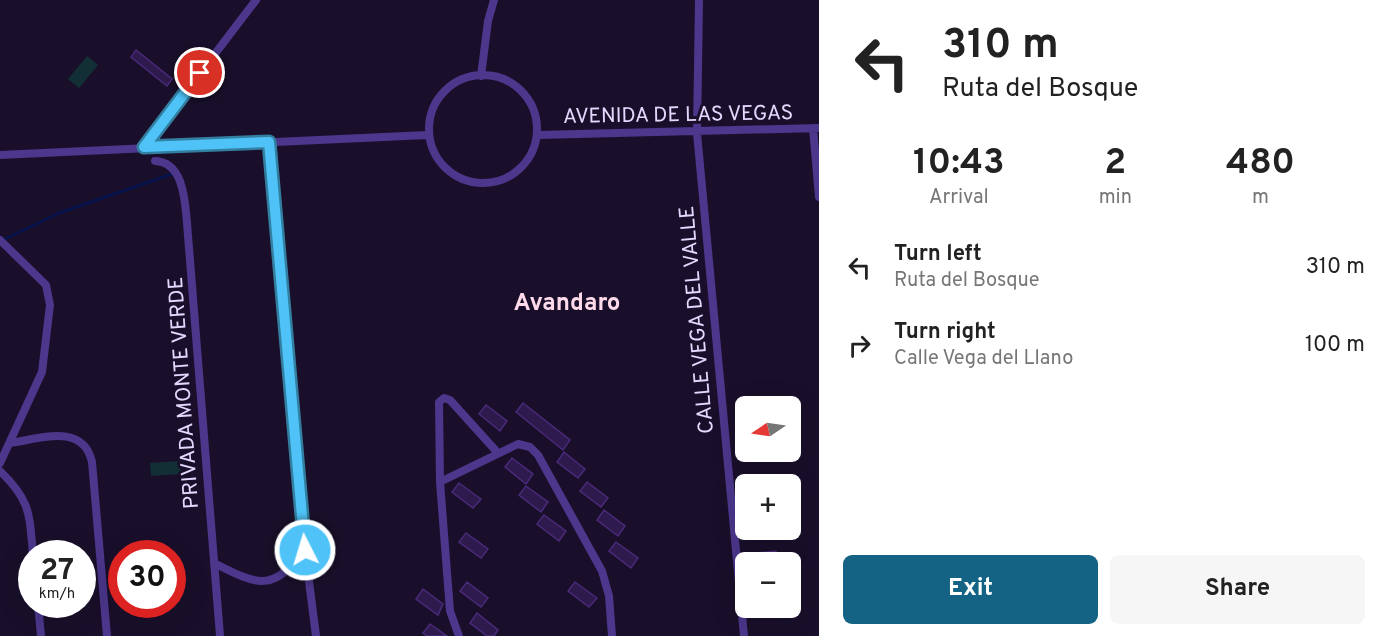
<!DOCTYPE html>
<html lang="en">
<head>
<meta charset="utf-8">
<style>
	body { margin:0; font-family:Overpass,sans-serif; background:#f6f6f6; color:#222; height:100vh; display:flex; flex-direction:column; font-size:22px; white-space:nowrap }
	* { box-sizing:border-box; margin:0 }
	p { font-size:20px; color:#767676 }
	.icon { flex:none; width:33px; height:33px; fill:none; stroke:currentColor; stroke-width:2; stroke-linecap:round; stroke-linejoin:round }
	.map { position:relative; flex:1; overflow:hidden }
	.side { display:flex; flex-direction:column; background:#fff; width:570px }
	.side>* { flex:none }
	.banner { background:#fff; color:#222; overflow:hidden }
	.needle { width:39px; rotate:257deg }
	.controls { position:absolute; left:735px; top:396px; display:grid; gap:12px }
	.controls a { display:grid; place-items:center; width:66px; height:66px; border-radius:9px; background:#fff; box-shadow:0 6px 24px #0002; font-size:30px }
	.speed { position:absolute; left:18px; top:540px; display:flex; gap:12px; font-size:30px; font-weight:700; text-align:center }
	.speed>* { display:grid; place-content:center; width:78px; height:78px; border-radius:50%; background:#fff; box-shadow:0 6px 24px #0002; line-height:1 }
	.speed small { font-size:15px; font-weight:400 }
	.speed .limit { border:9px solid #d22; background:#fff; color:#111 }
	.pin { position:absolute; display:grid; place-items:center; width:51px; height:51px; color:#fff; margin:-26px; border:3px solid #fff; border-radius:50%; box-shadow:0 2px 6px #0007 }
	.me { position:absolute; width:66px; margin:-33px; rotate:355deg; stroke-linejoin:round; filter:drop-shadow(0 0 4px #0008) }
	.turn { display:flex; align-items:center; gap:21px; height:126px; padding:0 24px; font-size:27px }
	.turn .icon { width:78px; height:78px; stroke-width:2.5 }
	.turn b { display:block; font-size:42px; line-height:51px }
	.eta { display:flex; justify-content:space-evenly; align-items:center; height:102px; text-align:center }
	.eta b { font-size:36px; font-weight:700; line-height:42px }
	.primary-button { display:flex; gap:12px; margin-top:auto; padding:12px 24px }
	.primary-button a { flex:1; height:69px; border-radius:9px; background:#146385; color:#fff; font-size:24px; font-weight:700; line-height:69px; text-align:center }
	.primary-button a+a { background:#f6f6f6; color:#222 }
	ul { padding:0; list-style:none }
	li { display:flex; align-items:center; gap:18px; height:78px; padding:0 24px }
	li div { flex:1 }
	li b { display:block; font-size:22px }
	li em { font-style:normal }
	main { display:flex; flex:1; min-height:0 }
	.map>svg:first-child { display:block }
	.green { fill:#112f35 }
	.lines { fill:none; stroke-linecap:round; stroke-linejoin:round }
	.stream { stroke:#07124b; stroke-width:3 }
	.building { fill:#2e1a4c; stroke:#4a2a7a; stroke-width:1.5 }
	.street { stroke:#4c378c; stroke-width:8 }
	.route-casing { stroke:#337fa1; stroke-width:15 }
	.route { stroke:#4fc3f7; stroke-width:10 }
	.labels { text-anchor:middle; stroke-width:6; stroke-linejoin:round; paint-order:stroke }
	.street-label { font-size:21px; fill:#e4d8ff; stroke:#190f2a }
	.quarter-label { font-size:24px; font-weight:bold; fill:#ffdaea; stroke:#190f2a }
</style>
</head>
<body>
<main>
<div class="map">
<svg width="819" height="636" viewBox="0 0 819 636">
	<rect width="100%" height="100%" fill="#190f2a"/>
	<!-- green -->
	<path class="green" d="M87 56 98 65 79 88 68 79Z
		M180 461 182 474 151 476 150 463Z"/>
	<g class="lines">
		<!-- stream -->
		<path class="stream" d="M3 240 59 213 172 174"/>
	</g>
	<!-- building -->
	<path class="building" d="M136 50 172 79 167 86 131 57Z
		M523 403 570 440 563 450 516 412Z
		M486 405 507 421 500 431 479 414Z
		M564 452 585 469 578 478 557 462Z
		M512 458 533 474 526 484 505 467Z
		M587 482 608 498 601 507 580 491Z
		M459 483 481 499 473 508 452 492Z
		M526 486 548 502 541 512 519 495Z
		M604 510 625 526 618 536 597 520Z
		M544 515 566 531 559 541 537 524Z
		M466 533 488 549 481 558 459 542Z
		M616 542 638 558 631 568 609 551Z
		M776 551V562H758L757 553Z
		M467 582 488 598 481 607 460 591Z
		M575 582 597 598 589 607 568 591Z
		M423 589 443 604 438 615 416 599Z
		M477 613 498 630 494 636H487L470 623Z
		M430 624 447 636H427L423 633Z"/>
	<g class="lines">
		<!-- street -->
		<path class="street" d="M699 0 697 133 744 636
			M429 129a54 54 0 1 1 108 0a54 54 0 1 1-108 0Z
			M481 76 488 21 494 0
			M813 128 819 197
			M538 135 819 128
			M269 142 305 550 316 636
			M144 147 256 0
			M0 155 427 135
			M155 161C184 162 185 202 187 223L220 636
			M0 240 46 285 50 305 42 372 0 463
			M10 443C39 439 83 422 92 462L107 636
			M0 471C31 501 29 513 33 554
			M440 482 439 402 444 398 450 400 497 452
			M214 563C259 586 272 592 305 550
			M38 604 41 636
			M459 636 450 611 440 482 518 444 530 447 538 455 602 571 609 596 612 636"/>
	</g>
	<g class="lines">
		<!-- route casing -->
		<g class="route-casing">
			<path id="route" d="M200 73 144 147 269 142 305 550"/>
		</g>
		<!-- route -->
		<use href="#route" class="route"/>
	</g>
	<g class="labels">
		<!-- street labels -->
		<g class="street-label">
			<text transform="translate(678 114) rotate(-1)" y="7">AVENIDA DE LAS VEGAS</text>
			<text transform="translate(696 320) rotate(-95)" y="7">CALLE VEGA DEL VALLE</text>
			<text transform="translate(183 393) rotate(-94)" y="7">PRIVADA MONTE VERDE</text>
		</g>
		<!-- quarter labels -->
		<g class="quarter-label">
			<text x="567" y="310">Avandaro</text>
		</g>
	</g>
</svg>
<div class="controls">
<a><svg class="needle" viewBox="-14 -14 28 28"><path d="M0-13l5 13h-10z" fill="#e53935"/><path d="M0 13l5-13h-10z" fill="#767676"/></svg></a>
<a>+</a>
<a>−</a>
</div>
<div class="speed"><div>27<small>km/h</small></div><div class="limit">30</div></div>
<div class="pin" style="left:200px;top:73px;background:#d93025"><svg class="icon" aria-label="arrive" viewBox="0 0 24 24"><path d="M6 21V4h12l-3 4 3 4H6"/></svg></div>
<svg class="me" style="left:305px;top:550px" viewBox="-20 -20 40 40"><circle r="17" fill="#4fc3f7" stroke="#fff" stroke-width="3"/><path d="M0-11L8 9 0 5-8 9z" fill="#fff"/></svg>
</div>
<section class="side">
<div class="banner">
<div class="turn"><svg class="icon" aria-label="left" viewBox="0 0 24 24"><path d="M17 20v-9H6M10 6l-5 5 5 5"/></svg><div><b>310 m</b>Ruta del Bosque</div></div>
</div>
<div class="eta">
<div><b>10:43</b><p>Arrival</p></div>
<div><b>2</b><p>min</p></div>
<div><b>480</b><p>m</p></div>
</div>
<ul>
<li><svg class="icon" aria-label="left" viewBox="0 0 24 24"><path d="M17 20v-9H6M10 6l-5 5 5 5"/></svg><div><b>Turn left</b><p>Ruta del Bosque</p></div><em>310 m</em></li>
<li><svg class="icon" aria-label="right" viewBox="0 0 24 24"><path d="M7 20v-9h11M14 6l5 5-5 5"/></svg><div><b>Turn right</b><p>Calle Vega del Llano</p></div><em>100 m</em></li>
</ul>
<div class="primary-button"><a>Exit</a><a>Share</a></div>
</section>
</main>
</body>
</html>
